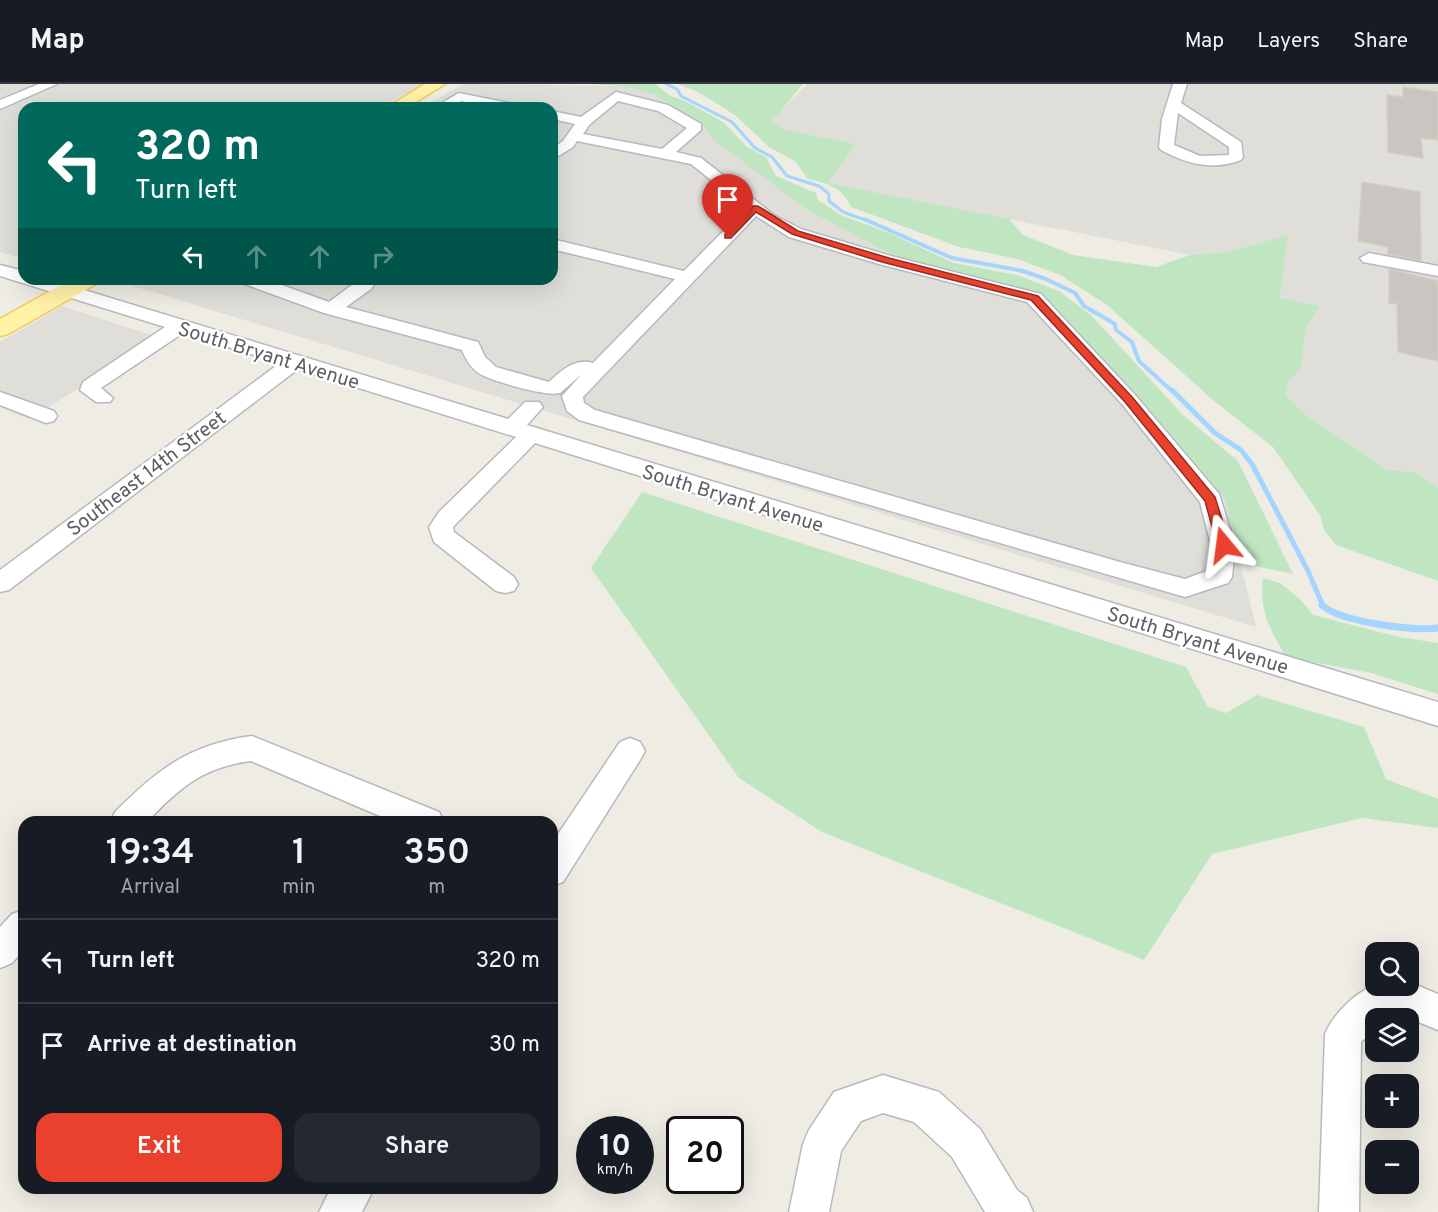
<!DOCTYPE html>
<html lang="en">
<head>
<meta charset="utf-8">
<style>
	body { margin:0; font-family:Overpass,sans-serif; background:#242831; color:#f1f3f6; height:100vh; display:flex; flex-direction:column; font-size:22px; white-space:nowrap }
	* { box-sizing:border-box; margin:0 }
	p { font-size:20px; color:#9ea1a6 }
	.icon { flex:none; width:33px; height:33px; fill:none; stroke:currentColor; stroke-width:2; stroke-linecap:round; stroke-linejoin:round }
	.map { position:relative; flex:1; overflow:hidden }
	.panel { position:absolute; left:18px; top:732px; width:540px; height:378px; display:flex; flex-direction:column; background:#171b24; border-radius:18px; box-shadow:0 6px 24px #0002 }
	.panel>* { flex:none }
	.top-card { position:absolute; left:18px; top:18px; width:540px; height:183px; border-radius:18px; box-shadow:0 6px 24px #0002; background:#00695c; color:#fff; overflow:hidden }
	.fabs { position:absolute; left:1365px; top:858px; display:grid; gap:12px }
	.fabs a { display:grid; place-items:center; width:54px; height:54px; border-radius:12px; background:#171b24; box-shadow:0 6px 24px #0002; font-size:30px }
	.speed { position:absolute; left:576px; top:1032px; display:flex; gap:12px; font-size:30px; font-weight:700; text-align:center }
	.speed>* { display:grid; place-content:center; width:78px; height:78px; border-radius:50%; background:#171b24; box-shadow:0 6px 24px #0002; line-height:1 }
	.speed small { font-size:15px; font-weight:400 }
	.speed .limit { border:3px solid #111; border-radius:9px; background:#fff; color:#111 }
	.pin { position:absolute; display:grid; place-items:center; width:51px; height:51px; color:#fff; margin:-62px -26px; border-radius:50% 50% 50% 0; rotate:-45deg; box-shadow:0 0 6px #0007 }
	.pin .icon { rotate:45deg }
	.me { position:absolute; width:66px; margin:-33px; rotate:344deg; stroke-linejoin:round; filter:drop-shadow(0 0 4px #0008) }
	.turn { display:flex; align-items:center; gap:21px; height:126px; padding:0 18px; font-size:27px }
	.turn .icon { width:78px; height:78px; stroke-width:2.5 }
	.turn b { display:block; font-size:42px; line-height:51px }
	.lanes { display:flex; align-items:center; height:57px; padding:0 18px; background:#0003; justify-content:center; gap:30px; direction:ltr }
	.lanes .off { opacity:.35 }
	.eta { display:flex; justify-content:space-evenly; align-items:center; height:102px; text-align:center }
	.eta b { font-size:36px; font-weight:600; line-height:42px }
	.button { display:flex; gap:12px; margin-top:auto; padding:12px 18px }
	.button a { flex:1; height:69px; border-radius:18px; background:#e9412e; color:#fff; font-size:24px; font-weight:600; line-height:69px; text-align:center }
	.button a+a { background:#242831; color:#f1f3f6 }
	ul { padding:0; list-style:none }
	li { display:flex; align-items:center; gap:18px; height:84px; padding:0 18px; border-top:2px solid #363941 }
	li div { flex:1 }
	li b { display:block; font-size:22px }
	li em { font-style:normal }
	header { display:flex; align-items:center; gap:36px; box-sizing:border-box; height:84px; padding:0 30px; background:#171b24; border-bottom:2px solid #363941 }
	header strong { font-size:28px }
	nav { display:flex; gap:33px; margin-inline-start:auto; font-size:21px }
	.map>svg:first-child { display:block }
	.industrial { fill:#dfded8 }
	.green { fill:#c0e6c1 }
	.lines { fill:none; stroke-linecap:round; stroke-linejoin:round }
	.stream-far3 { stroke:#a3d5ff; stroke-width:3 }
	.stream-far2 { stroke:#a3d5ff; stroke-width:4 }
	.stream-far1 { stroke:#a3d5ff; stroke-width:5 }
	.stream { stroke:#a3d5ff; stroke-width:7 }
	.building { fill:#c9c6c1; stroke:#d3cec2; stroke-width:1.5 }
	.minor-casing { stroke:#b6b9be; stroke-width:3 }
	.major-casing { stroke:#f1ca59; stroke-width:3 }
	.minor { fill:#fff; fill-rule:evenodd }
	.major { fill:#fff3a8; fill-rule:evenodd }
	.route { fill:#e9412e; stroke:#972a1e; stroke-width:1.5 }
	.labels { text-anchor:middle; stroke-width:4.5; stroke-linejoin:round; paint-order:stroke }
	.street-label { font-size:20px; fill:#5b5f64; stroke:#fff }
</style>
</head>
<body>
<header>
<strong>Map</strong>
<nav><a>Map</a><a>Layers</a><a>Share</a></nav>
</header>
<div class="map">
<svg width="1438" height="1128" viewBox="0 0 1438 1128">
	<rect width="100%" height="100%" fill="#eeece3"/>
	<!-- industrial -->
	<path class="industrial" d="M0 0H423L379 24H24V175L0 168Z
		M464 0 622 2 653 10 701 39 715 57 904 177 1041 211 1138 312 1225 415 1256 543 123 199 130 195H552V24H421Z
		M807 0H1438V404L1415 388 1387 386 1303 329 1286 311 1287 300 1301 283 1306 243 1320 222 1280 214 1288 151 1227 168 1190 171 827 99 856 60 787 46 771 37Z
		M62 222 160 254 29 335 0 323V258Z"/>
	<!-- green -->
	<path class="green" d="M590 0H655L669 11 687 18 723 38 747 63 766 73 776 92 816 109 818 116 841 131 889 149 954 179 1017 191 1059 207 1092 232 1183 331 1238 377 1293 490 1241 479 1225 415 1138 312 1041 211 904 177 808 126 715 57 701 39 653 10 622 2Z
		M678 0H803L772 37 787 46 856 60 828 99 1009 135 1023 151 1073 171 1156 183 1190 171 1227 168 1288 151 1280 214 1320 222 1306 243 1301 283 1287 300 1286 311 1303 329 1387 386 1415 388 1438 404V497L1336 461 1324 446 1320 431 1273 363 1214 317 1107 221 1062 192 1018 175 959 163 851 123C844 104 827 99 808 95L795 77 769 63 735 31 698 8Z
		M642 408 1186 583 1208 623 1226 629 1257 611 1364 643 1386 695 1438 715V744L1362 734 1212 770 1144 876 822 748 739 694 591 484Z
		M1263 494 1280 499 1300 515 1313 531 1399 553 1438 559V610L1371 589 1286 573C1270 545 1259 528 1263 494Z"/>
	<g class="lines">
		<!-- stream-far3 -->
		<path class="stream-far3" d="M666 0 677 5 681 12 732 38 755 64 772 73 787 92 819 102 829 110V117L843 128 868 137"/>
		<!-- stream-far2 -->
		<path class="stream-far2" d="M864 135 952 174 1023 187 1046 195 1075 209 1084 222 1115 240 1116 246 1132 258 1139 277 1173 308"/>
		<!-- stream-far1 -->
		<path class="stream-far1" d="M1172 306 1215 349 1241 366 1252 380 1308 487 1323 522"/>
		<!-- stream -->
		<path class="stream" d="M1322 521C1340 538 1412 547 1438 544"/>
	</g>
	<!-- building -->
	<path class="building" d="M1403 3 1438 8V56L1421 54 1423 74 1388 68 1387 11 1403 13Z
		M1362 98 1420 108 1421 177 1388 170V163L1358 157Z
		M1389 185 1438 197V277L1398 268 1397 220 1389 219Z"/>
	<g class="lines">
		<!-- minor casing -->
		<g class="minor-casing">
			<path id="minor" d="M39 0H57L0 25V16Z
				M1173 0H1187L1181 19 1241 58 1243 73 1241 76C1213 87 1187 80 1161 66L1159 63 1162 35ZM1178 29 1229 63V71L1200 72 1174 61Z
				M616 8 668 21 701 40V46L676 68 701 74 774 131 801 145 891 172 1041 210 1136 312 1219 410 1235 461 1232 493 1228 499 1185 513 579 336 567 327 562 312 582 290 560 309C547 313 496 298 482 291 472 286 466 276 462 266L324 229 242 199 239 195H265L329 218 360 195H378L371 205 346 223 478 258 485 273 496 283 549 298C562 286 575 274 593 279L675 195 552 165V155L684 187 746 124 691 80 577 57 573 63 552 76V65L563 57 575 40 552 35V27L581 33ZM618 17 658 27 687 44 662 65 583 50 589 41ZM756 132 789 153 879 180 1027 218 1122 320 1200 418 1211 461 1207 487 1185 495 1120 478 595 326 584 319 583 313Z
				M459 9 514 20 521 24H494L461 17 450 24H433Z
				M1369 169 1438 182V192L1363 178 1360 174Z
				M0 181 24 187V195H48L508 335 525 318H539L543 323 527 341 1438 618V642L535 359 453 443 454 448 514 493 518 500 514 507 505 509 496 507 434 458 429 443 439 428 516 353 298 285 9 506 0 508V486L280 279 183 249 101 304 113 314 110 318H96L80 306 83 298 165 243 0 192Z
				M0 308 54 327 57 332 54 337 46 339 0 321Z
				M252 652 439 728 444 738H394L251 677C203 683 179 704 147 738H110L115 728C158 685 190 660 252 652Z
				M630 654 640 658 645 667 640 676 563 798 552 802V759L620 658Z
				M24 826V866L12 879 0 884V843L12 830Z
				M1416 901 1438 910V946L1416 937H1408V934H1376V945L1361 958 1359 1128H1319L1325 950C1332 932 1355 908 1374 902 1386 899 1404 901 1416 901Z
				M883 991 939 1008 980 1045 1017 1106 1027 1114 1033 1128H985L952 1073 914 1038 883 1029 861 1037 841 1067 829 1128H789L803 1060 809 1046 834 1008Z
				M331 1104H374L362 1128H319Z"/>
		</g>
		<!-- major casing -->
		<g class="major-casing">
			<path id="major" d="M425 0H445L406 24H386Z
				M72 195H99L96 200 8 250 0 252V235Z"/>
		</g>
		<!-- minor -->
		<use href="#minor" class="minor"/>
		<!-- major -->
		<use href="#major" class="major"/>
	</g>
	<!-- route -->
	<path class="route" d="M753 122H758L798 147 889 174 1038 212 1133 314 1215 413 1230 461 1228 464 1224 465 1217 461 1205 417 1125 318 1031 216 882 178 792 150 756 128 731 154H725V150Z"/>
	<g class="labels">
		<!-- street labels -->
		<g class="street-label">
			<text transform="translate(269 271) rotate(17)" y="7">South Bryant Avenue</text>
			<text transform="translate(146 389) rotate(-37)" y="7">Southeast 14th Street</text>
			<text transform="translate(733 414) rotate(17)" y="7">South Bryant Avenue</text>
			<text transform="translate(1198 556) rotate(17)" y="7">South Bryant Avenue</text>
		</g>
	</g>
</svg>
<div class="fabs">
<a><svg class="icon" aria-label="search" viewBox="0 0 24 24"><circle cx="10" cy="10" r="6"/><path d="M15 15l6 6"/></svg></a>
<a><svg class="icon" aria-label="layers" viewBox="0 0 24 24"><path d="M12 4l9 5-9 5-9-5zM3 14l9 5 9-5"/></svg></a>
<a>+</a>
<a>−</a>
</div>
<div class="speed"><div>10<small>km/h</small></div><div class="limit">20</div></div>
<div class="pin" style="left:728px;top:152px;background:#d93025"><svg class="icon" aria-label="arrive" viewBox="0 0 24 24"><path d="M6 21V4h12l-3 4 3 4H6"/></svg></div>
<svg class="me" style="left:1224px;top:461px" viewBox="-20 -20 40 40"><path d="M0-17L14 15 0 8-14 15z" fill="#e9412e" stroke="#fff" stroke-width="4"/></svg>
<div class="top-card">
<div class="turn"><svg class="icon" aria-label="left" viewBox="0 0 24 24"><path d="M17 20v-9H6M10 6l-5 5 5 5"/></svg><div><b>320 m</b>Turn left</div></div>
<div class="lanes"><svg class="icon" aria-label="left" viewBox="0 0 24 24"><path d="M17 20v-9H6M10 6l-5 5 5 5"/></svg><svg class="icon off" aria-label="ahead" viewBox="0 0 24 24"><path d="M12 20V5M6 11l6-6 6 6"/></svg><svg class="icon off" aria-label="ahead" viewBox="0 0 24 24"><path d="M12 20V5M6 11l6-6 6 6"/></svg><svg class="icon off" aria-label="right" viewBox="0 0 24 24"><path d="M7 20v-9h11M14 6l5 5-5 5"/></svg></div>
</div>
<section class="panel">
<div class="eta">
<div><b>19:34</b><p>Arrival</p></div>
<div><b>1</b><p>min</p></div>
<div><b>350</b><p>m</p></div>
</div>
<ul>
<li><svg class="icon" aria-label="left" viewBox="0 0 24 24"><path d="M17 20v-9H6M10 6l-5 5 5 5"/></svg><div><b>Turn left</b></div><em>320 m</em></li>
<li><svg class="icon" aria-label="arrive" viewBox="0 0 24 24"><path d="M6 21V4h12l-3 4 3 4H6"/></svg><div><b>Arrive at destination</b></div><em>30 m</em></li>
</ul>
<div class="button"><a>Exit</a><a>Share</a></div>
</section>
</div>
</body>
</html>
